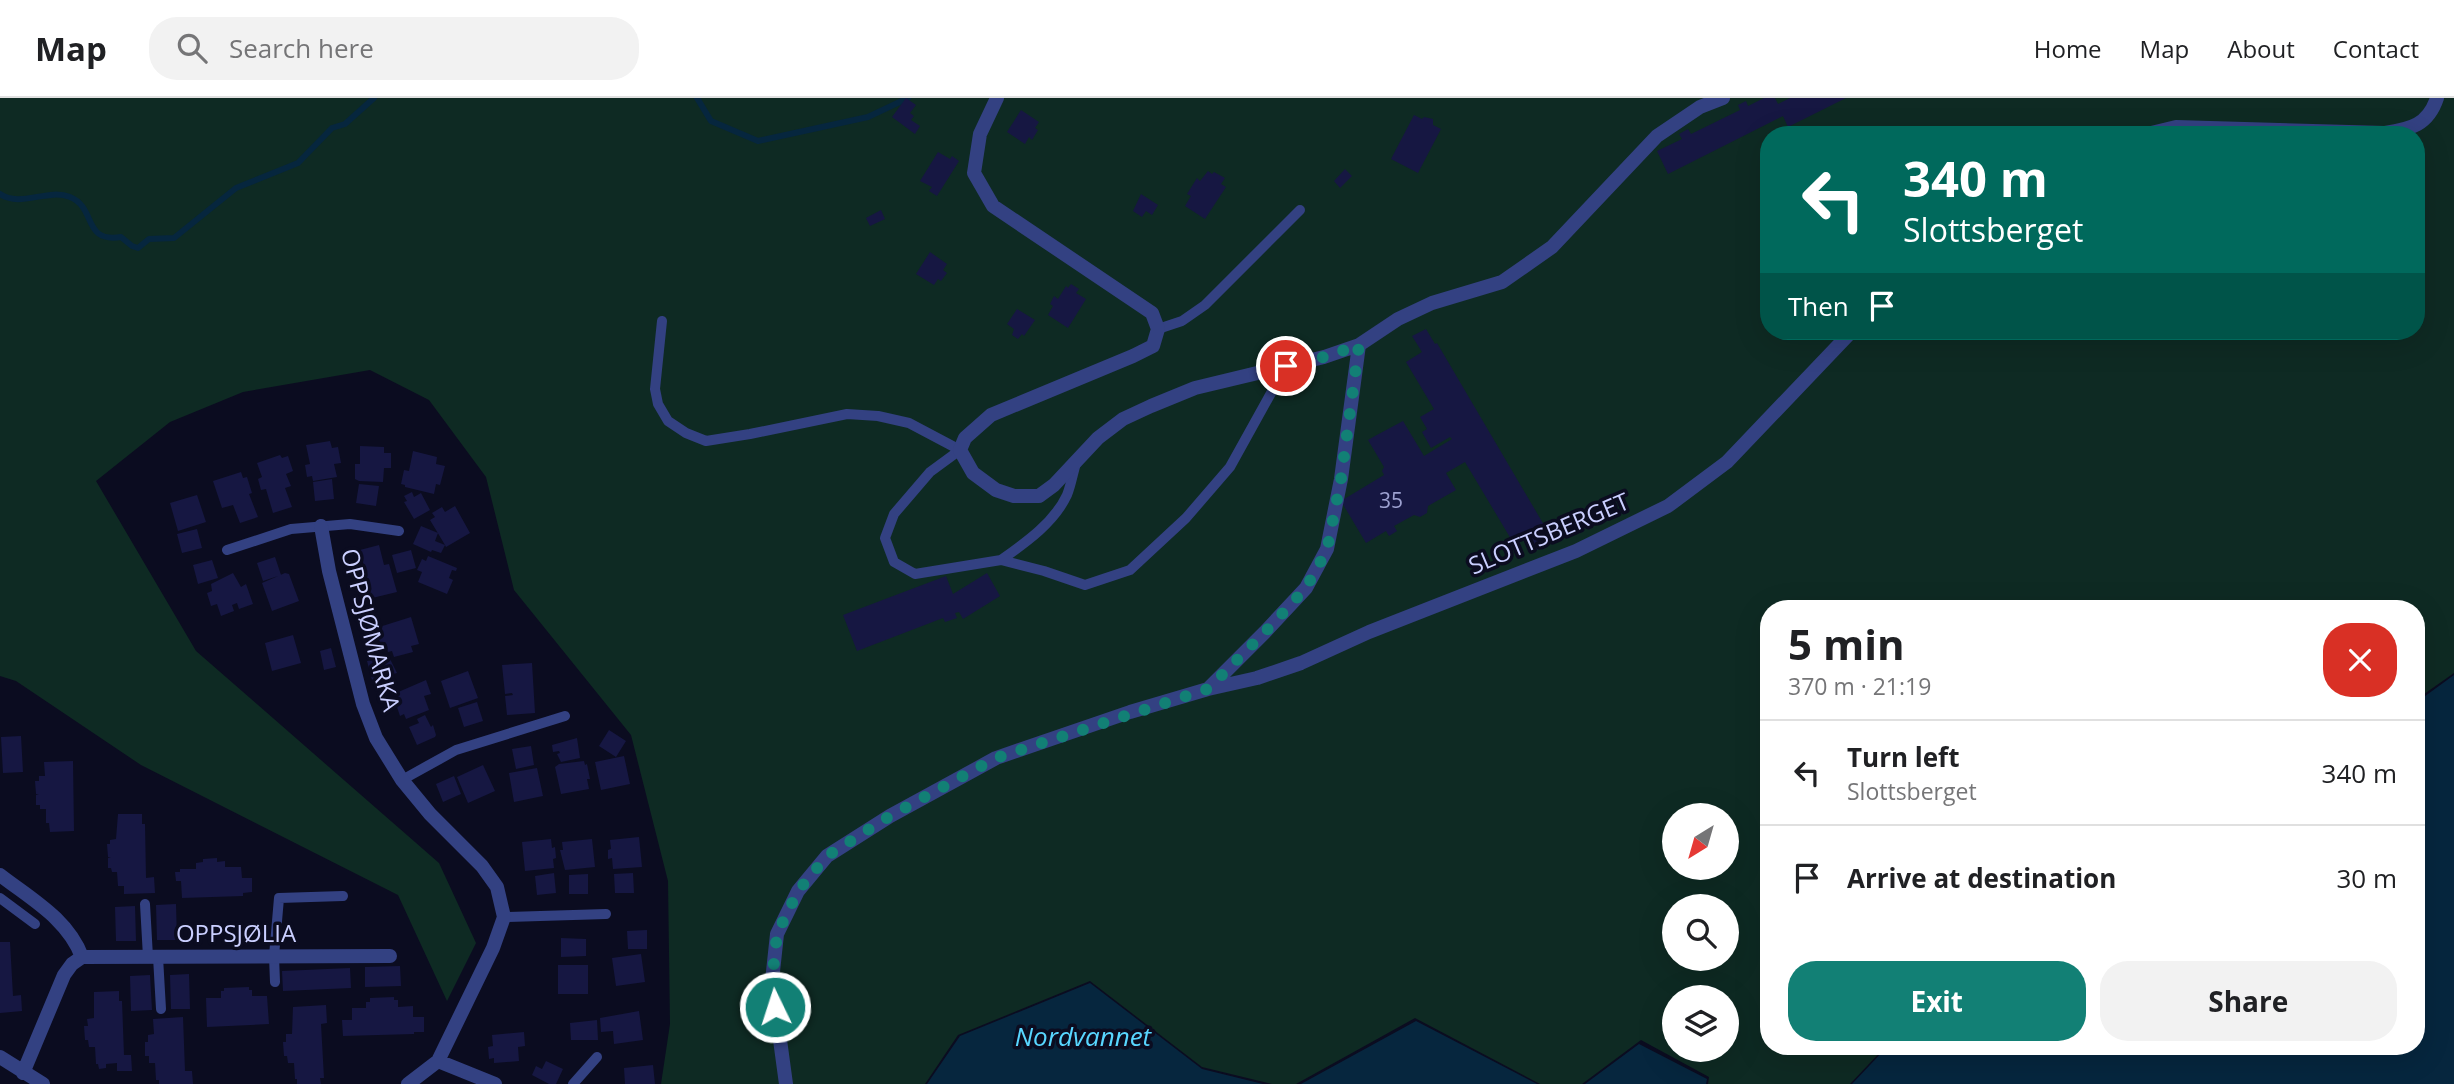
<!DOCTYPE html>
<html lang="en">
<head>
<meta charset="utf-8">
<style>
	body { margin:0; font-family:"Open Sans",sans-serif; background:#f2f2f2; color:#202124; height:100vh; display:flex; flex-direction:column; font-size:26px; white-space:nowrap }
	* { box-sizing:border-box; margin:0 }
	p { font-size:23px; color:#757577 }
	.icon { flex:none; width:38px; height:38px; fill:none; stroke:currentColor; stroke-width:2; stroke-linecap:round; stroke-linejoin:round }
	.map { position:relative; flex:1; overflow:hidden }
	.sheet { position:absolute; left:1760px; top:502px; width:665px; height:455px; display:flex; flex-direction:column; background:#fff; border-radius:28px; box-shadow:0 7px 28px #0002 }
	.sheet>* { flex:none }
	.banner { position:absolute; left:1760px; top:28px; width:665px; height:214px; border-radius:28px; box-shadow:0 7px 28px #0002; background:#00695c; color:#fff; overflow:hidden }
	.needle { width:46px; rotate:217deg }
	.tools { position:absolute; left:1662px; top:705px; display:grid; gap:14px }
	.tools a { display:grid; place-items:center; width:77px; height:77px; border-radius:50%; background:#fff; box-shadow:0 7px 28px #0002; font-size:35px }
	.pin { position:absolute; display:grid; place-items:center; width:60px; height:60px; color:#fff; margin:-30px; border:4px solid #fff; border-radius:50%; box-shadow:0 2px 7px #0007 }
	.me { position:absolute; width:77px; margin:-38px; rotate:356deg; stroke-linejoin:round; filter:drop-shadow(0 0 5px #0008) }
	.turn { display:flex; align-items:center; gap:24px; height:147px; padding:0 28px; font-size:32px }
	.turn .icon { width:91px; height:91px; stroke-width:2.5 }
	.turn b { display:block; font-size:49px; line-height:60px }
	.then { display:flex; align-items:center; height:66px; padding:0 28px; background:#0003; gap:14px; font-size:26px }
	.round { display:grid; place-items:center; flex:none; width:74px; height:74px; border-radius:28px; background:#f2f2f2 }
	.headline { display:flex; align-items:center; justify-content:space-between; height:119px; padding:0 28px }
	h1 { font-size:42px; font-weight:700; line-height:52px }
	.action { display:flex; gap:14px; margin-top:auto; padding:14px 28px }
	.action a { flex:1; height:80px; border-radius:28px; background:#128075; color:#fff; font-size:28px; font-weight:700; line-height:80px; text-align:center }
	.action a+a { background:#f2f2f2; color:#202124 }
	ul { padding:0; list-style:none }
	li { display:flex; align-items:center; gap:21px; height:105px; padding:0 28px; border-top:2px solid #e0e0e0 }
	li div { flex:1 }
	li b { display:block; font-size:26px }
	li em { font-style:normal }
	header { display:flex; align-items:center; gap:42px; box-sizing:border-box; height:98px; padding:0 35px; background:#fff; border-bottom:2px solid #e0e0e0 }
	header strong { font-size:33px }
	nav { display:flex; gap:38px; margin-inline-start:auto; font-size:24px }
	.search { width:490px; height:63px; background:#f2f2f2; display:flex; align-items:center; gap:18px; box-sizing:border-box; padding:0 24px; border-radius:28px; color:#757577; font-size:26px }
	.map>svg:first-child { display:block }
	.green { fill:#0e2a23; fill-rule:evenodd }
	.water { fill:#06263e }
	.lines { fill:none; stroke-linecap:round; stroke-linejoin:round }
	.stream { stroke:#06263e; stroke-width:6 }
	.building { fill:#161742 }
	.lane { stroke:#334182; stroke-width:10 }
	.street { stroke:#334182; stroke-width:14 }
	.route { stroke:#128075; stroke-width:12; stroke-dasharray:0 21.6 }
	.labels { text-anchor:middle; stroke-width:7; stroke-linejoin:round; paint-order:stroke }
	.number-label { font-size:21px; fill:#9da1d0 }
	.street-label { font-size:24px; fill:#cacfff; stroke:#0b0c20 }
	.water-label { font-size:26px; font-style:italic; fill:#58d6ff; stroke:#0b0c20 }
</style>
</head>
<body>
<header>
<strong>Map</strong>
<div class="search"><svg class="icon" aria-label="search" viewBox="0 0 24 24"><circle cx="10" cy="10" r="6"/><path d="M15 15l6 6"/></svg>Search here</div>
<nav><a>Home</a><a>Map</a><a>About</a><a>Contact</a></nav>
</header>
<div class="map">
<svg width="2454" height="986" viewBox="0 0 2454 986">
	<rect width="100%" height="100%" fill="#0b0c20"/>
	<!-- green -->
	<path class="green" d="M0 0H2454V575L2417 601V511H1769V948L1885 949 1850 986H1708L1709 979 1641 942 1582 986H1540L1415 920 1296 986H1272L1202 969 1090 883 958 937 925 986H661L670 926 668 783 631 637 514 492 486 379 429 302 370 272 243 294 170 324 96 383 196 553 439 765 476 845 447 903 398 797 141 667 16 583 0 578ZM1769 37H2417V233H1769ZM1675 718H1727V770H1675ZM1675 808H1727V861H1675ZM1675 900H1727V952H1675Z"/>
	<!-- water -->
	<path class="water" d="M2454 577V986H1852L1887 949 2417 948V604Z
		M1090 885 1202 971 1263 986H927L960 938Z
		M1416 923 1537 986H1301Z
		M1639 946 1707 981 1706 986H1585Z"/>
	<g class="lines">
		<!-- stream -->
		<path class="stream" d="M697 0 711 23 758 43 868 19 908 0
			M0 96C20 110 48 90 70 99 97 110 82 145 121 139L132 148 138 150 149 141 174 140 236 90 298 65 332 30 345 26 374 0"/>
	</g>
	<!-- building -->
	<path class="building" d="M906 0 916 7 910 15 914 18 911 22 920 28 915 36 892 19Z
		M1764 0H1775L1778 6 1790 0H1846L1788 29 1783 18 1668 76 1657 53 1682 41 1679 36 1688 31 1691 36 1740 12 1738 7 1746 3 1748 8Z
		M1021 12 1039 24 1035 30 1038 32 1032 42 1029 39 1025 46 1007 34Z
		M1414 17 1422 21 1424 19 1433 21V27L1441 31 1418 75 1391 61Z
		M938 54 950 61 952 58 959 63 937 98 929 93 932 89 920 83Z
		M1345 71 1352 78 1340 90 1334 83Z
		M1208 73 1212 76 1214 74 1225 80 1221 86 1226 89 1205 121 1185 108 1191 98 1187 96 1197 80 1200 83Z
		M1141 96 1158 107 1152 117 1146 113 1142 119 1133 113Z
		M881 112 885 121 870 128 866 120Z
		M930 154 947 166 943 172 947 175 941 183 938 181 934 187 916 176Z
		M1071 186 1079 191 1076 195 1086 201 1068 230 1048 217 1053 208 1050 206 1054 198 1058 201 1066 188 1068 190Z
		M1017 211 1035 222 1024 238 1022 236 1018 241 1012 237 1014 231 1007 226Z
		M1426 231 1435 246 1437 245 1544 427 1552 443 1537 452 1528 437 1514 446 1465 364 1446 375 1456 392 1428 408 1427 415 1420 419 1414 417 1394 428 1397 433 1389 438 1386 433 1366 445 1341 403 1384 377 1382 373 1384 369 1368 342 1375 338 1403 323 1424 358 1452 341 1450 339 1431 350 1422 334 1427 331 1420 319 1434 311 1406 264 1422 254 1412 238Z
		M330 343 332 350 338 349 341 365 334 366 337 379 313 383 312 378 307 379 305 367 310 366 306 347Z
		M360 348 384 349V355H391V370H384L383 384 359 383 355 381V366H360Z
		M413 353 437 359 436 366 445 368 440 387 436 386 434 396 405 389V387L401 386 404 372 409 373Z
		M280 357 282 360 288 358 293 373 286 376 291 388 285 390 292 409 273 415 266 391 261 392 258 381 262 379 257 365Z
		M241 374 243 380 247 379 252 395 249 396 258 419 240 425 233 407 222 410 213 383Z
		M332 381 334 401 315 403 313 384Z
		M359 386 379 388 376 408 356 405Z
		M412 394 414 399 421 395 430 412 414 421 404 404 407 403 404 398Z
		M197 397 206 424 178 433 170 405Z
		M455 408 470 435 446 449 445 447 441 455 432 452 431 454 413 446 421 428 438 435 435 443 445 447 430 422 435 419 432 415 442 409 445 414Z
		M197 431 202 450 182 455 177 436Z
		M379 447 384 467 389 466 397 494 368 501 366 494 363 495 359 479 362 478 361 473 365 472 360 452Z
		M411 452 416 470 397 475 392 457Z
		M428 458 457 470 456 473 452 472 449 480 453 482 447 496 418 484 422 474 417 472 422 461 426 463Z
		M275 459 281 477 263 483 257 465Z
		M212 462 218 480 198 486 193 467Z
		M233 475 241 489 246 486 253 506 239 511 237 505 232 507 234 513 221 518 217 506 211 508 207 495 212 493 211 486Z
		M285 475 289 476 299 503 272 513 262 485Z
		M987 475 1000 498 963 521 959 514 955 515 957 520 945 524 943 520 857 553 843 517 946 478 953 496Z
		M411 519 419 546 411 548 413 554 394 559 392 553 388 554 385 544 381 545 378 541 376 530Z
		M293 537 301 565 272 573 265 545Z
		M331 550 336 569 324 572 320 553Z
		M388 557 397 575 372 582 367 563Z
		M532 565 535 615 507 617 505 598 513 597 512 595 505 596 502 567Z
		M468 573 478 600 450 610 441 583Z
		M426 582 431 596 424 598 429 612 406 621 404 616 400 618 396 606 400 605 396 595Z
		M477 604 483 623 464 629 458 610Z
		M425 617 431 629 433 627 436 637 435 639 417 647 409 629 419 625 417 621Z
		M609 632 626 643 616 659 599 648Z
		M21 638 23 674 3 675 1 639Z
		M577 640 580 660 561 664 557 656 560 655 559 653 553 654 552 647Z
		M531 648 534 667 516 671 512 651Z
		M624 658 630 686 601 692 595 664Z
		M73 663 74 733 50 734 49 725H46V711H40V707H36V697H39L36 696 35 683H39V678H45L44 664Z
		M584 663 585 667 587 666 590 681H587L589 691 561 696 555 669 559 666Z
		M483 667 495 693 468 705 457 679Z
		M537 670 543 698 514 704 509 675Z
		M454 678 461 696 443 704 436 686Z
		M118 716H142V726H145L146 780 154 779 155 795 124 796V788H118L117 774H112L111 770H108V760H111L108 759 107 746H110V742L116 741Z
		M639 739 642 769 613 771 612 760 608 761V752L611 751 610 742Z
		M551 741 552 750 555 749 556 760 553 761 554 770 525 773 522 744Z
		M592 741 595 769 565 772 560 752H563L562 744Z
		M217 760V764L225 763V769H241L242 780H252V794L243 795V798L182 800 181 783H176L175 774H180V771H196V765L203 764V761Z
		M554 775 556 795 537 797 535 778Z
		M633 775 634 795H615L614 776Z
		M588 776V796H569V777Z
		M176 806 177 842H157L156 807Z
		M135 808 136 843H116L115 809Z
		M647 832V851H628L627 833Z
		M561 840 586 841V858L561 859Z
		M0 844H10L13 898 21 897 22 913 0 915Z
		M641 856 645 884 616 888 612 860Z
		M558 867H588V896H558Z
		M400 868 401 888 365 889V869Z
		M350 870 351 890 283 893 282 873Z
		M189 876 190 911H171L170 877Z
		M150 877 152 912 131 913 130 878Z
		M249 889V892H252V898H267L269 926 207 929 206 900H221V893H224V890Z
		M119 893V903H122L124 957H131L132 973H117V965L106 966V970L99 971 98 966H96L95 949H89L88 942H85L84 928H88L87 921 94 920V894Z
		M394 899V902H398V909L413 908V919H424V934H414V936L343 938 342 922H352V910H366V904H370V900Z
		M326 907 327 925 321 926 324 980H320L321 986H297V981H295L294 965H288L287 958H284L283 944H286V936H292L293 909Z
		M639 913 643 942 614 946 613 933 601 934 600 920Z
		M183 919 185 973H192L193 986H159V982H156L155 965H149V958H145V944H148V937L154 936 153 921Z
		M597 922 598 942H571L570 925Z
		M524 934 525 948 518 949 519 963 494 965V960L489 961 488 949 493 948 492 937Z
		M546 963 563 971 556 986H549L532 977 536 968 542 971Z
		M653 967 655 986H625L624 970Z"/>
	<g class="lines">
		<!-- lane -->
		<path class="lane" d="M662 223 655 291 658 306 668 323 686 335 706 343 750 336 847 316 878 318 909 325 960 352 930 374 894 416 885 440 894 464 915 476 1001 462 1044 473 1085 487 1130 472 1186 420 1230 369 1286 268
			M1158 231 1182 223 1205 207 1300 112
			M227 452 291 431 350 426 399 433
			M1001 462C1025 445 1054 425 1067 397 1071 387 1073 375 1076 365
			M402 682 456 652 565 618
			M0 800 35 826
			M145 806 148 859
			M504 819 606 816
			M158 859 161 911
			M275 884 274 858 279 800 343 798
			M573 986 597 959"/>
		<!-- street -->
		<path class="street" d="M997 0 980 36 974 75 993 108 1152 215 1158 231 1153 248 1133 258 991 317 965 340 960 352 973 375 996 392 1014 398H1039L1054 387 1098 340 1123 321 1151 308 1195 290 1324 259 1359 247 1398 221 1432 205 1502 184 1552 149 1657 38 1700 9 1723 0
			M2143 37 2176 29 2385 35C2411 31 2428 27 2437 0
			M321 428 329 473 363 606 376 640 402 682 430 716 482 768 497 789 504 819 493 850 438 963 408 986
			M1209 590 1265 534 1306 490 1327 451 1341 381 1359 247
			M0 777C31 801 68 821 82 859L390 858
			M0 959 43 986
			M438 963 495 986
			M23 975 64 877 72 866 82 859
			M786 986 772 883 777 836 798 793 827 758 890 718 996 660 1130 614 1208 591 1257 580 1301 565 1369 534 1576 453 1668 408 1727 364 1852 233"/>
	</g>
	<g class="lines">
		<!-- route -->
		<path class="route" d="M775 909 772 883 777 836 798 793 827 758 890 718 996 660 1208 591 1265 534 1306 490 1327 452 1341 381 1359 247 1324 259 1286 268"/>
	</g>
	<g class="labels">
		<!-- number labels -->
		<g class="number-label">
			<text x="1391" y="410">35</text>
		</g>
		<!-- street labels -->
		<g class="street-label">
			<text transform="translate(1549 436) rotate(-23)" y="8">SLOTTSBERGET</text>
			<text transform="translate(370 532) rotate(75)" y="8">OPPSJØMARKA</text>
			<text x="236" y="844">OPPSJØLIA</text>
		</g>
		<!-- water labels -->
		<g class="water-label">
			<text x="1083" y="948">Nordvannet</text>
		</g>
	</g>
</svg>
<div class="tools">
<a><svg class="needle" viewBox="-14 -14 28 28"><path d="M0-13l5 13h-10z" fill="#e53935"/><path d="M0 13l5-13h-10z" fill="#757577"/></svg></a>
<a><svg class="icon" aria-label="search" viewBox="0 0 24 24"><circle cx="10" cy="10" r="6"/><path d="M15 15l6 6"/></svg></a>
<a><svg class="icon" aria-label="layers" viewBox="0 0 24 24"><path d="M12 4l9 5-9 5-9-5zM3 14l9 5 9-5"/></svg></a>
</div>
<div class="pin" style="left:1286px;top:268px;background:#d93025"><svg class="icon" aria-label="arrive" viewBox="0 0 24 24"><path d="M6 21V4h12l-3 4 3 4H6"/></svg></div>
<svg class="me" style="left:775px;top:909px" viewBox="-20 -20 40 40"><circle r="17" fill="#128075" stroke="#fff" stroke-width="3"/><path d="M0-11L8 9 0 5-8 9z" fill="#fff"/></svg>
<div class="banner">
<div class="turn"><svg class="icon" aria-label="left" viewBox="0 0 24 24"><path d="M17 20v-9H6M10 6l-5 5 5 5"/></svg><div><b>340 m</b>Slottsberget</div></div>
<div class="then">Then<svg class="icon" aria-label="arrive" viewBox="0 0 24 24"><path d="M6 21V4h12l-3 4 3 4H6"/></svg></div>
</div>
<section class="sheet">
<div class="headline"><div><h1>5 min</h1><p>370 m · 21:19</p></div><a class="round" style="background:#d93025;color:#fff"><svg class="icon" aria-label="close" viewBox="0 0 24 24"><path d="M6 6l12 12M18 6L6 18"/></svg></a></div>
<ul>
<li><svg class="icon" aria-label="left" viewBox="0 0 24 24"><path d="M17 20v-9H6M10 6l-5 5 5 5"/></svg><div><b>Turn left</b><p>Slottsberget</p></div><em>340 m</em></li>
<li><svg class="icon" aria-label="arrive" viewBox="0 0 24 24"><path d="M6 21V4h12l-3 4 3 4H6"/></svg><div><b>Arrive at destination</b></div><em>30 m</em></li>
</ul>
<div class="action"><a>Exit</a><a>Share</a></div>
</section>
</div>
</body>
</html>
